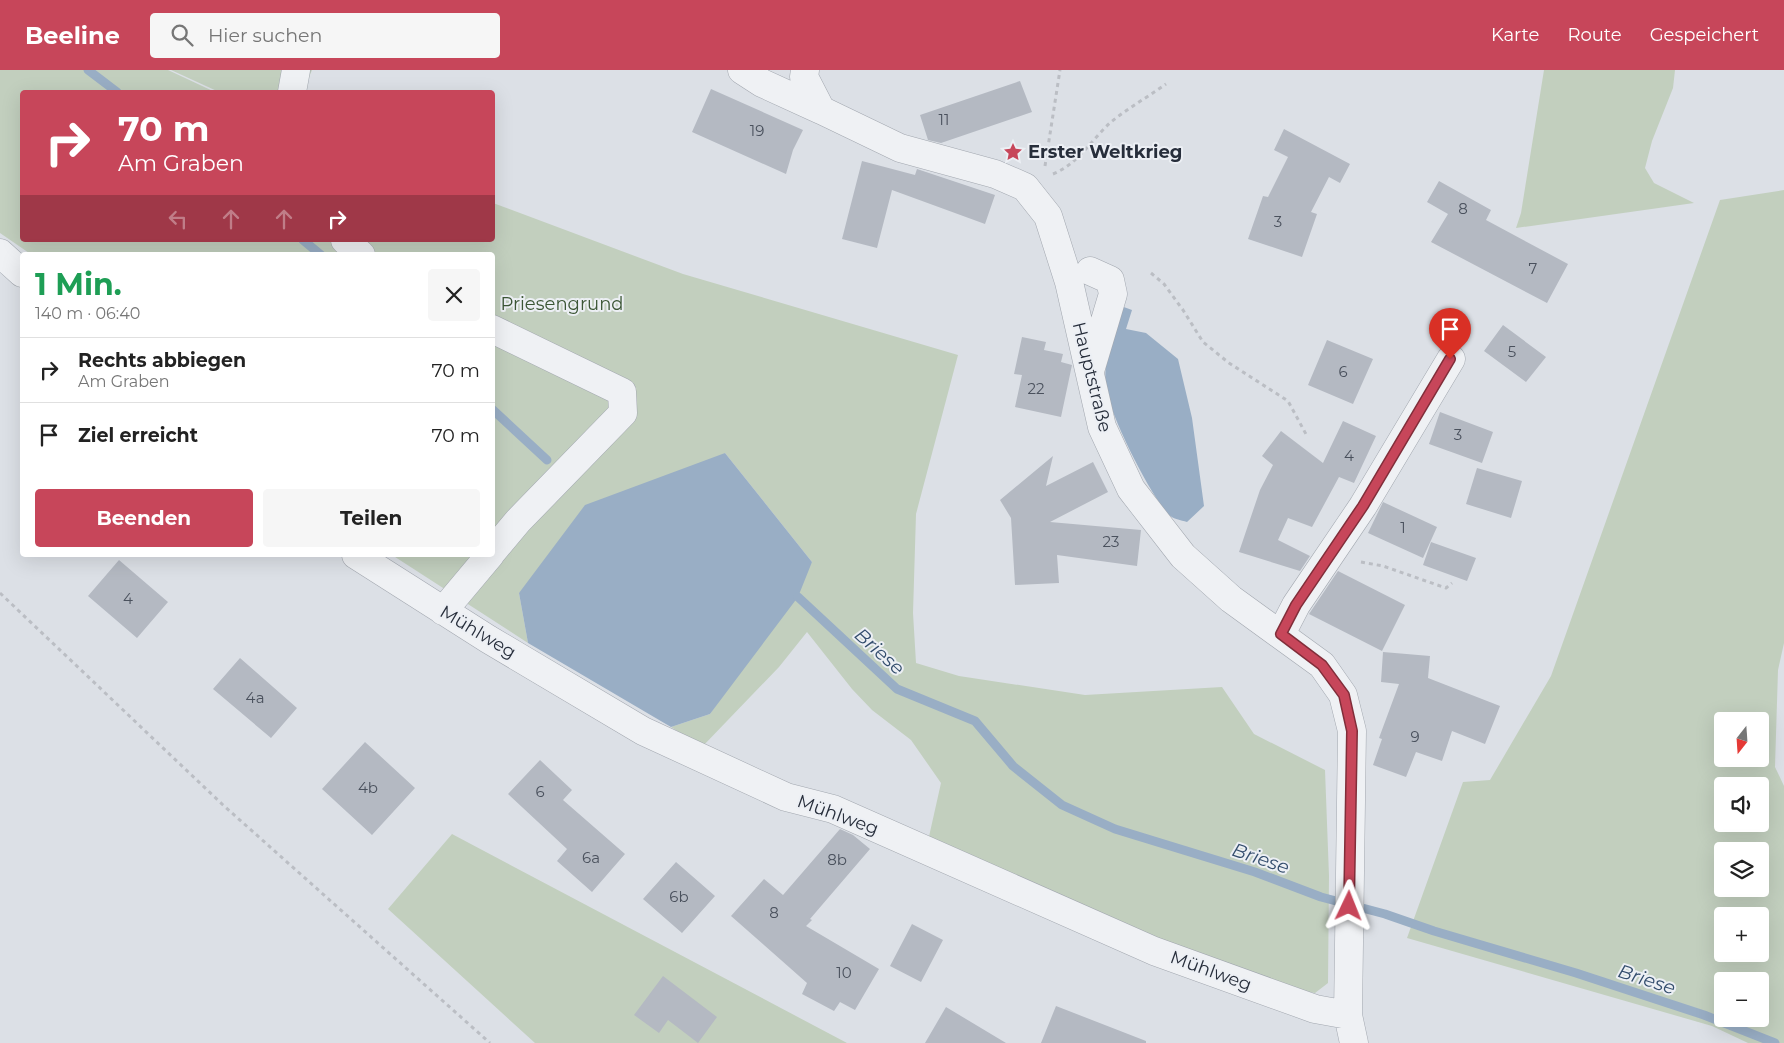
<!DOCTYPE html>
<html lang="de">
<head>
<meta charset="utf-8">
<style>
	body { margin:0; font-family:Montserrat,sans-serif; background:#f6f6f6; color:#222; height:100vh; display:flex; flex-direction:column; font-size:19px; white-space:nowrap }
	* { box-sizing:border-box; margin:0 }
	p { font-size:16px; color:#767676 }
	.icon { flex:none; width:28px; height:28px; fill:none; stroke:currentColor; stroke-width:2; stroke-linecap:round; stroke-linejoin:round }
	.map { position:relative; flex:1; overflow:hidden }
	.sheet { position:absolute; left:20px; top:182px; width:475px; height:305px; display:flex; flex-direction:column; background:#fff; border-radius:5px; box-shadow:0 5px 20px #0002 }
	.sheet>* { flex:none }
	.top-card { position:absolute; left:20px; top:20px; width:475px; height:152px; border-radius:5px; box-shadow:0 5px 20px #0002; background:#c7465a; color:#fff; overflow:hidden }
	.needle { width:32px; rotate:197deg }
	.tools { position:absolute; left:1714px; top:642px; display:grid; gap:10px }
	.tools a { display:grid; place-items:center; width:55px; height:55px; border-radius:5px; background:#fff; box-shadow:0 5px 20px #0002; font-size:25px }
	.pin { position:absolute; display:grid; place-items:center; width:42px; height:42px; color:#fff; margin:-51px -21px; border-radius:50% 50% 50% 0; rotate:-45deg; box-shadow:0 0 5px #0007 }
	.pin .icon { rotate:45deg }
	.me { position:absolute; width:55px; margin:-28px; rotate:2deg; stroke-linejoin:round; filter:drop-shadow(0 0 4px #0008) }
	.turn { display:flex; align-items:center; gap:18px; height:105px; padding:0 15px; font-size:22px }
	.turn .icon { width:65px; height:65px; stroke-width:2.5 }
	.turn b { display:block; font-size:35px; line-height:42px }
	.lanes { display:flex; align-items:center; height:48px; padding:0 15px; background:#0003; justify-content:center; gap:25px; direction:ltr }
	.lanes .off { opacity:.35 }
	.round { display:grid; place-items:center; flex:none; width:52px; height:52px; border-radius:5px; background:#f6f6f6 }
	.summary { display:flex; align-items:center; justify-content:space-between; height:85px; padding:0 15px }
	h1 { font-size:30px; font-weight:700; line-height:38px; color:#1e9e55 }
	.button { display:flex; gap:10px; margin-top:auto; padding:10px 15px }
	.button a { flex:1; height:58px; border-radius:5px; background:#c7465a; color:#fff; font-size:20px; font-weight:700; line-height:58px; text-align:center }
	.button a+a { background:#f6f6f6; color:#222 }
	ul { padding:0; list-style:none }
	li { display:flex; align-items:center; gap:15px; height:65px; padding:0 15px; border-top:1px solid #e0e0e0 }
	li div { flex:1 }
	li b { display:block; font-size:19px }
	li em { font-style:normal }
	header { display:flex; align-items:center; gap:30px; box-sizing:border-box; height:70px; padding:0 25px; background:#c7465a; color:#fff }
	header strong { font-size:24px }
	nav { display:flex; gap:28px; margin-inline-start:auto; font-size:18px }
	.search { width:350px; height:45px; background:#f6f6f6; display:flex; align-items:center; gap:12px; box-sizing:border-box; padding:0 18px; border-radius:5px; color:#767676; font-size:19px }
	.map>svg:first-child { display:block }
	.green { fill:#c2cfbe; fill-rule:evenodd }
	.water { fill:#99aec5 }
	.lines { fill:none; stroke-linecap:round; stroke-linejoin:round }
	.stream { stroke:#99aec5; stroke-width:9 }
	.building { fill:#b4b9c2 }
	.minor-casing { stroke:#a2a7af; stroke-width:29 }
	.path { stroke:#bbbec4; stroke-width:3; stroke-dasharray:4 4; stroke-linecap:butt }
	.minor { stroke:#eff1f4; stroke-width:28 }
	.route-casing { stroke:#812e3a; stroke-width:12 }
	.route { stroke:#c7465a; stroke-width:9 }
	.labels { text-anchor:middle; stroke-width:4; stroke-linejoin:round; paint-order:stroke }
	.number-label { font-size:15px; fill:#4a515d }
	.poi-label { font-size:18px; font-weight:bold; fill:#272e3b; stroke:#eceff4; text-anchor:start }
	.park-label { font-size:18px; fill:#3b5635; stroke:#eceff4 }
	.street-label { font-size:18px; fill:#272e3b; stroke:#eceff4 }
	.water-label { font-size:19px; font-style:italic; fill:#334d6d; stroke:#eceff4 }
</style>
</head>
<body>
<header>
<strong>Beeline</strong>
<div class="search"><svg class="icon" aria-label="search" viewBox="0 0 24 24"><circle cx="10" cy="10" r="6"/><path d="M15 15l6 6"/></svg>Hier suchen</div>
<nav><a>Karte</a><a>Route</a><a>Gespeichert</a></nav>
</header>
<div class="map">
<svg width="1784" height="973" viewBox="0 0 1784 973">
	<rect width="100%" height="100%" fill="#dce0e6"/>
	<!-- green -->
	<path class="green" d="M0 0H168L215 22H22V170H492L493 133 683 204 958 285 916 444 913 543 916 593 959 606 1085 625 1222 617 1254 664 1325 700 1329 806 1328 913 1315 923 1288 918 1209 890 928 771 941 713 911 670 872 640 852 619 807 562 779 597 702 677 671 657 710 644 812 492 725 383 519 523 528 573 392 485H492V185H32L0 163Z
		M171 0H312L303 22H219Z
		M1544 0H1675L1673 18 1652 71 1645 98 1654 113 1694 133 1516 158 1521 143Z
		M1784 120V573L1778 600 1775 697 1784 716V973H1748L1712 956 1407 868 1463 712 1490 710 1551 606 1720 130ZM1722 651H1760V689H1722ZM1760 716V754H1722V716ZM1722 781H1760V819H1722ZM1722 846H1760V884H1722ZM1722 911H1760V949H1722Z
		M452 764 847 973H535L388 839Z"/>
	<!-- water -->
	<path class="water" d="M1121 236 1132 240 1126 259 1146 263 1178 289 1192 348 1204 436 1187 452C1181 450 1173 449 1169 445 1150 425 1111 347 1106 319 1102 291 1114 263 1121 236Z
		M725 383 812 492 798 527 710 644 671 657 528 573 519 523 585 435Z"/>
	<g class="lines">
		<!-- stream -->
		<path class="stream" d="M88 0 117 22
			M303 170 321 185
			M492 339 547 390
			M798 527 897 619 975 651 1013 696 1062 735 1115 759 1255 802 1321 827 1385 844 1434 861 1576 903 1704 945 1775 973"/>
	</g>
	<!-- building -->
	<path class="building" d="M1020 11 1032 42 941 73 928 70 920 45Z
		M711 19 803 60 793 80 786 104 692 62Z
		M1284 59 1350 94 1340 113 1329 107 1311 142 1317 144 1302 187 1248 169 1263 126 1268 127 1288 87 1274 80Z
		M862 91 915 105 917 99 995 125 985 154 892 120 877 178 842 169Z
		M1439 111 1491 140 1486 150 1568 194 1547 233 1431 172 1448 144 1427 132Z
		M1503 255 1546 287 1526 312 1484 281Z
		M1022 267 1046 272 1044 280 1063 284 1061 292 1072 295 1061 347 1015 337 1022 305 1014 304Z
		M1327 270 1373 289 1353 334 1308 315Z
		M1440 342 1493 362 1482 393 1429 374Z
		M1343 351 1376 366 1354 413 1339 407 1312 457 1288 448 1278 470 1310 486 1300 501 1239 482 1260 420 1273 395 1262 386 1281 361 1323 393Z
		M1053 386 1046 416 1093 392 1108 422 1050 452 1141 460 1137 496 1057 485 1059 513 1015 515 1011 448 1000 430Z
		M1477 398 1522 411 1511 448 1466 434Z
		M1383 432 1437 457 1423 488 1368 463Z
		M1431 472 1476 488 1467 511 1423 495Z
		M119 490 168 532 137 568 88 526Z
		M1338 501 1405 535 1382 581 1309 544Z
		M1383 582 1430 586 1428 608 1500 636 1485 674 1452 661 1442 691 1416 682 1406 707 1373 695 1382 669 1379 668 1399 614 1381 612Z
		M240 588 297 638 271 668 213 619Z
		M365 672 415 718 372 765 322 719Z
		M540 690 572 720 563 730 625 784 592 822 557 791 567 779 508 724Z
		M840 759 853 765 870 779 810 849 812 850 806 856 879 899 855 940 840 932 834 941 802 924 807 913 731 846 764 809 783 825Z
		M676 792 715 826 682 863 643 829Z
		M912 854 943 870 921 912 890 896Z
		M663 906 717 947 698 973 668 950 659 963 634 945Z
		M1056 936 1146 971V973H1041Z
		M946 937 1006 973H925Z"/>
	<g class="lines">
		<!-- minor casing -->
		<g class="minor-casing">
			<path id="minor" d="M742 0 762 13 821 40
				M805 0 804 7 821 40 900 78 995 104 1025 117 1048 146 1069 212 1102 357 1131 419 1183 486 1231 529 1322 595 1343 625 1352 661 1348 945 1354 973
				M292 22 296 0
				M345 170 361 185
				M0 183 22 203
				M1090 201 1110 210 1113 224 1090 301
				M492 259 622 322 623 343 518 451 492 482
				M356 485 488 569 643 661 786 727 833 739 1154 881 1315 939 1348 945
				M443 541 490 485
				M1281 564 1296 535 1363 436 1451 289"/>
		</g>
		<!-- path -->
		<path class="path" d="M1045 96 1060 0
			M1053 104C1078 94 1092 69 1111 52 1128 38 1148 27 1166 14
			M1151 203 1164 214 1183 240 1203 272 1229 293 1288 331 1307 366
			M1361 492 1383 496 1446 518 1452 513
			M0 523 223 735 490 973"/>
		<!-- minor -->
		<use href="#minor" class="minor"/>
	</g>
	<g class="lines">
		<!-- route casing -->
		<g class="route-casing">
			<path id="route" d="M1349 836 1352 661 1344 625 1322 595 1281 564 1296 535 1363 436 1450 289"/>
		</g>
		<!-- route -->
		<use href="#route" class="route"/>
	</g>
	<!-- icons -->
	<defs>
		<g id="sight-bare" transform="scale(1.5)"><path d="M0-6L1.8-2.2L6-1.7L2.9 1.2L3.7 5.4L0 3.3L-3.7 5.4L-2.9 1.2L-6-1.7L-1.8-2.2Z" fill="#c7465a" stroke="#eceff4" stroke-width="2.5" paint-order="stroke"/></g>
	</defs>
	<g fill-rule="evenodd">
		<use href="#sight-bare" x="1013" y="82"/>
	</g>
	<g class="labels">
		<!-- number labels -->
		<g class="number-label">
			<text x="944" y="55">11</text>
			<text x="757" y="66">19</text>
			<text x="1463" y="144">8</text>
			<text x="1278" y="157">3</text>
			<text x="1533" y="204">7</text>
			<text x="1512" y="287">5</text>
			<text x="1343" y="307">6</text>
			<text x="1036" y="324">22</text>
			<text x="1458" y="370">3</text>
			<text x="1349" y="391">4</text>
			<text x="1403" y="463">1</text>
			<text x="1111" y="477">23</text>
			<text x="128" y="534">4</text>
			<text x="255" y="633">4a</text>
			<text x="1415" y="672">9</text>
			<text x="368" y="723">4b</text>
			<text x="540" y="727">6</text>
			<text x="591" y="793">6a</text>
			<text x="837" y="795">8b</text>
			<text x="679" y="832">6b</text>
			<text x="774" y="848">8</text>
			<text x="844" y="908">10</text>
		</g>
		<!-- poi labels -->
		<g class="poi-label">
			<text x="1028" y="88">Erster Weltkrieg</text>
		</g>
		<!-- park labels -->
		<g class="park-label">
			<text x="562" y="240">Priesengrund</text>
		</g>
		<!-- street labels -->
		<g class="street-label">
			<text transform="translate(1092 307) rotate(76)" y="6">Hauptstraße</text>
			<text transform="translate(478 562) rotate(31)" y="6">Mühlweg</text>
			<text transform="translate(838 745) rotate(20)" y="6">Mühlweg</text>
			<text transform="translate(1211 901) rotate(20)" y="6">Mühlweg</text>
		</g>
		<!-- water labels -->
		<g class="water-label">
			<text transform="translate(880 581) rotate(42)" y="7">Briese</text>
			<text transform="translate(1261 788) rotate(19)" y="7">Briese</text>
			<text transform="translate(1647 909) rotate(18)" y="7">Briese</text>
		</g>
	</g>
</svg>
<div class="tools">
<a><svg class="needle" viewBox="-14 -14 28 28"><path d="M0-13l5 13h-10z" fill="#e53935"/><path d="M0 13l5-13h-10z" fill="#767676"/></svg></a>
<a><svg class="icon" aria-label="sound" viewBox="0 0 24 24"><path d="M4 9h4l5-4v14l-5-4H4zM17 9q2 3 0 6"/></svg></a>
<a><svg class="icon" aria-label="layers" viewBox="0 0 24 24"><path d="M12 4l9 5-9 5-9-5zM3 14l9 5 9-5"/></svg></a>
<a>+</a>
<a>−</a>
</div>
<div class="pin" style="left:1450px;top:289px;background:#d93025"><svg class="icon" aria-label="arrive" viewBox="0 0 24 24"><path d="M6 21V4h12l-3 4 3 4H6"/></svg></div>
<svg class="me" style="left:1349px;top:836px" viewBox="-20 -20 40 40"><path d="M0-17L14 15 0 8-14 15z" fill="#c7465a" stroke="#fff" stroke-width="4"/></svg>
<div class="top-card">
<div class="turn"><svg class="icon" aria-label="right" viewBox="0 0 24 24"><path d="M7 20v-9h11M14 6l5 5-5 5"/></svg><div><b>70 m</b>Am Graben</div></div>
<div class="lanes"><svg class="icon off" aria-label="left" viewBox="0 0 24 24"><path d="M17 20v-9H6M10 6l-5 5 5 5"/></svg><svg class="icon off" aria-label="ahead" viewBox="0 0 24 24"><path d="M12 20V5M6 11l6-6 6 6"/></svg><svg class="icon off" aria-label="ahead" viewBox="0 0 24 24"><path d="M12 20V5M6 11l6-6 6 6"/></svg><svg class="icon" aria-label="right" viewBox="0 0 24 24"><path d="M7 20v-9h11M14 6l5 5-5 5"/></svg></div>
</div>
<section class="sheet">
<div class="summary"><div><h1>1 Min.</h1><p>140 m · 06:40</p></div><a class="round"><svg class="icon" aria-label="close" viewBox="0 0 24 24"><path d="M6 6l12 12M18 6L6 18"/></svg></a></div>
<ul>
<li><svg class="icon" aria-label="right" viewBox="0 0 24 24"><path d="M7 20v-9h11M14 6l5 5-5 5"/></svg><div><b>Rechts abbiegen</b><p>Am Graben</p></div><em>70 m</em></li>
<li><svg class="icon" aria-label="arrive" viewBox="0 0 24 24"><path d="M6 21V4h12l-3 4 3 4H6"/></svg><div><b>Ziel erreicht</b></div><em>70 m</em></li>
</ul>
<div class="button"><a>Beenden</a><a>Teilen</a></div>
</section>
</div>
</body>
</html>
